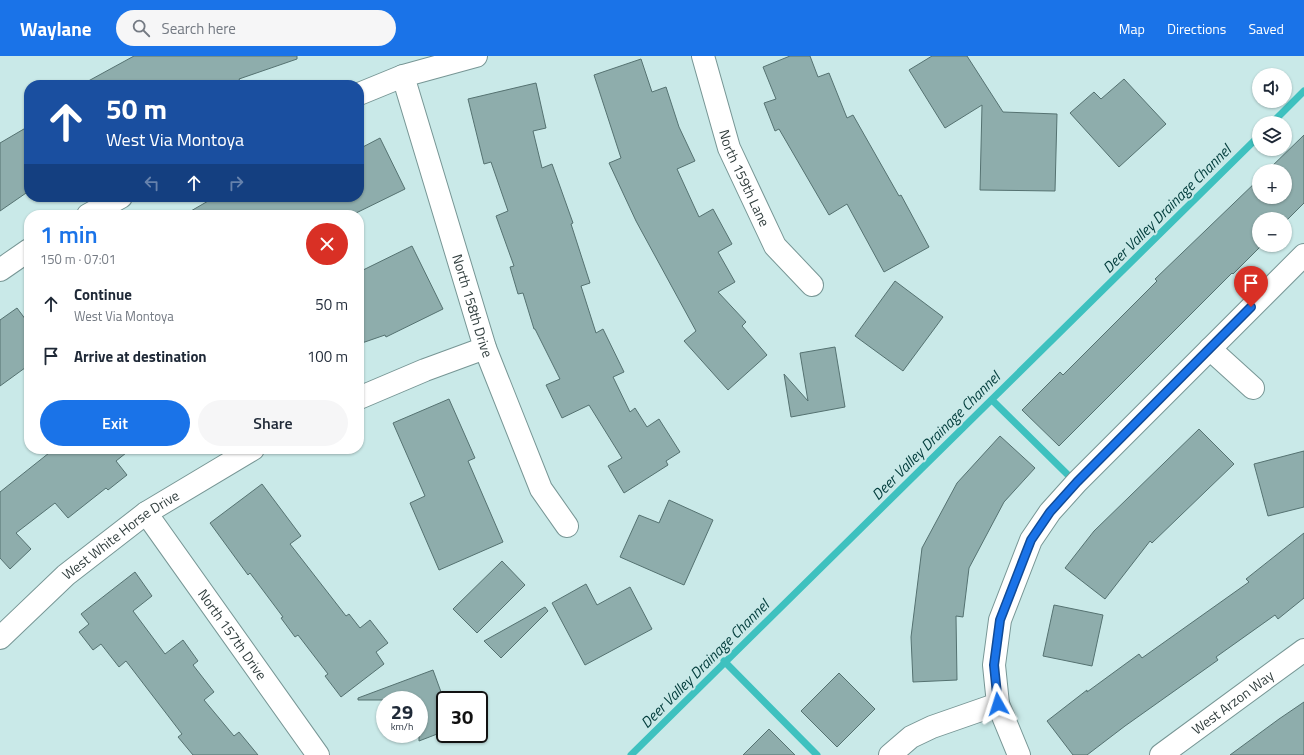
<!DOCTYPE html>
<html lang="en">
<head>
<meta charset="utf-8">
<style>
	body { margin:0; font-family:"Titillium Web",sans-serif; background:#f6f6f7; color:#1f2937; height:100vh; display:flex; flex-direction:column; font-size:15px; white-space:nowrap }
	* { box-sizing:border-box; margin:0 }
	p { font-size:13px; color:#747a83 }
	.icon { flex:none; width:22px; height:22px; fill:none; stroke:currentColor; stroke-width:2; stroke-linecap:round; stroke-linejoin:round }
	.map { position:relative; flex:1; overflow:hidden }
	.sheet { position:absolute; left:24px; top:154px; width:340px; height:244px; display:flex; flex-direction:column; background:#fff; border-radius:16px; box-shadow:0 1px 3px #0004 }
	.sheet>* { flex:none }
	.banner { position:absolute; left:24px; top:24px; width:340px; height:122px; border-radius:16px; box-shadow:0 1px 3px #0004; background:#1a4fa0; color:#fff; overflow:hidden }
	.fabs { position:absolute; left:1252px; top:12px; display:grid; gap:8px }
	.fabs a { display:grid; place-items:center; width:40px; height:40px; border-radius:50%; background:#fff; box-shadow:0 1px 3px #0004; font-size:20px }
	.speed { position:absolute; left:376px; top:635px; display:flex; gap:8px; font-size:20px; font-weight:700; text-align:center }
	.speed>* { display:grid; place-content:center; width:52px; height:52px; border-radius:50%; background:#fff; box-shadow:0 1px 3px #0004; line-height:1 }
	.speed small { font-size:10px; font-weight:400 }
	.speed .limit { border:2px solid #111; border-radius:6px; background:#fff; color:#111 }
	.pin { position:absolute; display:grid; place-items:center; width:34px; height:34px; color:#fff; margin:-41px -17px; border-radius:50% 50% 50% 0; rotate:-45deg; box-shadow:0 0 4px #0007 }
	.pin .icon { rotate:45deg }
	.me { position:absolute; width:44px; margin:-22px; rotate:354deg; stroke-linejoin:round; filter:drop-shadow(0 0 3px #0008) }
	.turn { display:flex; align-items:center; gap:14px; height:84px; padding:0 16px; font-size:18px }
	.turn .icon { width:52px; height:52px; stroke-width:2.5 }
	.turn b { display:block; font-size:28px; line-height:34px }
	.lanes { display:flex; align-items:center; height:38px; padding:0 16px; background:#0003; justify-content:center; gap:20px; direction:ltr }
	.lanes .off { opacity:.35 }
	.round { display:grid; place-items:center; flex:none; width:42px; height:42px; border-radius:21px; background:#f6f6f7 }
	.overview { display:flex; align-items:center; justify-content:space-between; height:68px; padding:0 16px }
	h1 { font-size:24px; font-weight:600; line-height:30px; color:#1a73e8 }
	.action { display:flex; gap:8px; margin-top:auto; padding:8px 16px }
	.action a { flex:1; height:46px; border-radius:24px; background:#1a73e8; color:#fff; font-size:16px; font-weight:600; line-height:46px; text-align:center }
	.action a+a { background:#f6f6f7; color:#1f2937 }
	ul { padding:0; list-style:none }
	li { display:flex; align-items:center; gap:12px; height:52px; padding:0 16px }
	li div { flex:1 }
	li b { display:block; font-size:15px }
	li em { font-style:normal }
	header { display:flex; align-items:center; gap:24px; box-sizing:border-box; height:56px; padding:0 20px; background:#1a73e8; color:#fff }
	header strong { font-size:19px }
	nav { display:flex; gap:22px; margin-inline-start:auto; font-size:14px }
	.search { width:280px; height:36px; background:#f6f6f7; display:flex; align-items:center; gap:10px; box-sizing:border-box; padding:0 14px; border-radius:22px; color:#747a83; font-size:15px }
	.map>svg:first-child { display:block }
	.lines { fill:none; stroke-linecap:round; stroke-linejoin:round }
	.stream { stroke:#3ec1bf; stroke-width:7 }
	.building { fill:#8eadac; stroke:#557271 }
	.minor-casing { stroke:#779695; stroke-width:24 }
	.minor { stroke:#fff; stroke-width:22 }
	.route-casing { stroke:#114b97; stroke-width:10 }
	.route { stroke:#1a73e8; stroke-width:7 }
	.labels { text-anchor:middle; stroke-width:4; stroke-linejoin:round; paint-order:stroke }
	.street-label { font-size:14px; fill:#313e3e; stroke:#c9e9e8 }
	.water-label { font-size:15px; font-style:italic; fill:#003c3b; stroke:#c9e9e8 }
</style>
</head>
<body>
<header>
<strong>Waylane</strong>
<div class="search"><svg class="icon" aria-label="search" viewBox="0 0 24 24"><circle cx="10" cy="10" r="6"/><path d="M15 15l6 6"/></svg>Search here</div>
<nav><a>Map</a><a>Directions</a><a>Saved</a></nav>
</header>
<div class="map">
<svg width="1304" height="699" viewBox="0 0 1304 699">
	<rect width="100%" height="100%" fill="#c9e9e8"/>
	<g class="lines">
		<!-- stream -->
		<path class="stream" d="M1272 67 1304 35
			M992 344 1067 418
			M724 605 817 699
			M631 699 1259 80"/>
	</g>
	<!-- building -->
	<path class="building" d="M134 0H297V3L239 23 242 29H81Z
		M790 0H810L818 21 829 17 847 62 853 59 899 140 901 139 929 191 884 216 847 148 829 159 779 73 775 75 764 47 776 43 763 11Z
		M932 0H967L1003 56 1057 58 1055 135 980 134 982 49 945 72 909 14Z
		M641 3 652 36 666 31 679 71 695 105 677 113 699 161 713 153 732 188 718 196 735 226 718 236 746 266 742 270 767 299 728 334 684 285 696 275 636 165 609 107 621 102 594 19Z
		M1124 23 1166 68 1119 111 1070 57 1094 36 1101 43Z
		M536 27 546 72 533 75 542 112 552 108 573 167 571 168 590 227 581 230 596 277 603 273 624 316 613 321 630 356 635 352 647 371 659 363 680 396 666 405 668 409 624 437 608 410 622 402 589 349 562 362 546 329 560 323 535 273H534L523 237 518 238 510 211 514 210 496 160 508 155 491 106 484 108 468 43Z
		M29 70V135L0 155V87Z
		M1304 79V147L1285 166V163H1259V189H1262L1233 218 1232 217 1059 390 1022 354 1060 316 1063 319 1157 225 1155 223 1259 123V141H1285V115H1267Z
		M380 82 405 133 352 159H184L215 141H359V93Z
		M412 190 443 253 386 281 385 279 359 288V216Z
		M895 225 943 261 903 315 855 280Z
		M17 252 29 268V309L0 330V264Z
		M835 291 845 351 791 361 784 318 808 345 800 297Z
		M449 343 475 402 468 405 503 486 439 514 410 447 425 440 393 367Z
		M1199 373 1234 408 1152 487 1150 485 1105 543 1065 512 1094 475Z
		M1000 380 1035 412 1004 446 969 512 963 561 956 560 957 624 913 626 911 581 922 492 957 427Z
		M54 393H131L116 405 127 419 108 434 106 432 68 462 55 447 16 477 31 493 10 513 0 502V436Z
		M1304 395V451L1268 460 1254 408Z
		M262 428 301 480 290 488 346 560 349 558 360 572 370 564 388 587 376 596 384 608 341 641 325 620 328 618 298 579 295 581 281 562 283 561 250 517 248 519 210 467Z
		M669 444 713 464 684 529 620 501 639 459 659 467Z
		M1304 477V542L1278 563 1275 559 1216 601 1218 604 1125 670 1087 699H1073L1047 665 1087 634V636L1139 598 1142 602 1249 526 1246 523Z
		M502 505 525 529 477 577 453 553Z
		M135 516 152 540 133 555 165 598 183 584 198 605 193 609 214 636 204 644 234 680 239 676 258 699H193L178 681 182 678 126 605 119 611 101 588 93 594 79 576 89 568 81 558Z
		M586 528 597 549 630 531 652 573 585 609 552 547Z
		M1054 549 1103 559 1092 610 1043 600Z
		M545 551 548 555 501 602 484 585Z
		M433 614 445 647V675L419 685V644H358V642Z
		M839 617 875 653 837 691 801 655Z
		M1304 646V699H1230L1279 663Z
		M769 673 795 699H743Z"/>
	<g class="lines">
		<!-- minor casing -->
		<g class="minor-casing">
			<g id="minor">
				<path id="s1" d="M703 0 729 92 775 190 812 229"/>
				<path id="s2" d="M403 20 485 292 541 433 567 470"/>
				<path d="M359 38 403 20 476 0"/>
				<path d="M88 159 121 141"/>
				<path d="M0 214 29 194"/>
				<path d="M1210 293 1253 332"/>
				<path d="M359 342 425 314 485 292"/>
				<path id="s3" d="M146 457 318 699"/>
				<path id="s4" d="M0 582 66 519 146 457 253 393"/>
				<path d="M890 699 911 681 932 671 998 648"/>
				<path d="M1019 699 998 648 994 609 1000 564 1031 484 1050 456 1077 426 1304 199"/>
				<path id="s5" d="M1161 699 1304 594"/>
			</g>
		</g>
		<!-- minor -->
		<use href="#minor" class="minor"/>
	</g>
	<g class="lines">
		<!-- route casing -->
		<g class="route-casing">
			<path id="route" d="M998 648 994 609 1000 564 1031 484 1050 456 1077 426 1251 251"/>
		</g>
		<!-- route -->
		<use href="#route" class="route"/>
	</g>
	<g class="labels">
		<!-- street labels -->
		<g class="street-label">
			<text dy="5" stroke="none"><textPath href="#s1" startOffset="129">North 159th Lane</textPath></text>
			<text dy="5" stroke="none"><textPath href="#s2" startOffset="240">North 158th Drive</textPath></text>
			<text dy="5" stroke="none"><textPath href="#s4" startOffset="159">West White Horse Drive</textPath></text>
			<text dy="5" stroke="none"><textPath href="#s3" startOffset="149">North 157th Drive</textPath></text>
			<text dy="5" stroke="none"><textPath href="#s5" startOffset="89">West Arzon Way</textPath></text>
		</g>
		<!-- water labels -->
		<g class="water-label">
			<text transform="translate(1167 153) rotate(-45)" y="5">Deer Valley Drainage Channel</text>
			<text transform="translate(936 380) rotate(-45)" y="5">Deer Valley Drainage Channel</text>
			<text transform="translate(705 608) rotate(-45)" y="5">Deer Valley Drainage Channel</text>
		</g>
	</g>
</svg>
<div class="fabs">
<a><svg class="icon" aria-label="sound" viewBox="0 0 24 24"><path d="M4 9h4l5-4v14l-5-4H4zM17 9q2 3 0 6"/></svg></a>
<a><svg class="icon" aria-label="layers" viewBox="0 0 24 24"><path d="M12 4l9 5-9 5-9-5zM3 14l9 5 9-5"/></svg></a>
<a>+</a>
<a>−</a>
</div>
<div class="speed"><div>29<small>km/h</small></div><div class="limit">30</div></div>
<div class="pin" style="left:1251px;top:251px;background:#d93025"><svg class="icon" aria-label="arrive" viewBox="0 0 24 24"><path d="M6 21V4h12l-3 4 3 4H6"/></svg></div>
<svg class="me" style="left:998px;top:648px" viewBox="-20 -20 40 40"><path d="M0-17L14 15 0 8-14 15z" fill="#1a73e8" stroke="#fff" stroke-width="4"/></svg>
<div class="banner">
<div class="turn"><svg class="icon" aria-label="ahead" viewBox="0 0 24 24"><path d="M12 20V5M6 11l6-6 6 6"/></svg><div><b>50 m</b>West Via Montoya</div></div>
<div class="lanes"><svg class="icon off" aria-label="left" viewBox="0 0 24 24"><path d="M17 20v-9H6M10 6l-5 5 5 5"/></svg><svg class="icon" aria-label="ahead" viewBox="0 0 24 24"><path d="M12 20V5M6 11l6-6 6 6"/></svg><svg class="icon off" aria-label="right" viewBox="0 0 24 24"><path d="M7 20v-9h11M14 6l5 5-5 5"/></svg></div>
</div>
<section class="sheet">
<div class="overview"><div><h1>1 min</h1><p>150 m · 07:01</p></div><a class="round" style="background:#d93025;color:#fff"><svg class="icon" aria-label="close" viewBox="0 0 24 24"><path d="M6 6l12 12M18 6L6 18"/></svg></a></div>
<ul>
<li><svg class="icon" aria-label="ahead" viewBox="0 0 24 24"><path d="M12 20V5M6 11l6-6 6 6"/></svg><div><b>Continue</b><p>West Via Montoya</p></div><em>50 m</em></li>
<li><svg class="icon" aria-label="arrive" viewBox="0 0 24 24"><path d="M6 21V4h12l-3 4 3 4H6"/></svg><div><b>Arrive at destination</b></div><em>100 m</em></li>
</ul>
<div class="action"><a>Exit</a><a>Share</a></div>
</section>
</div>
</body>
</html>
